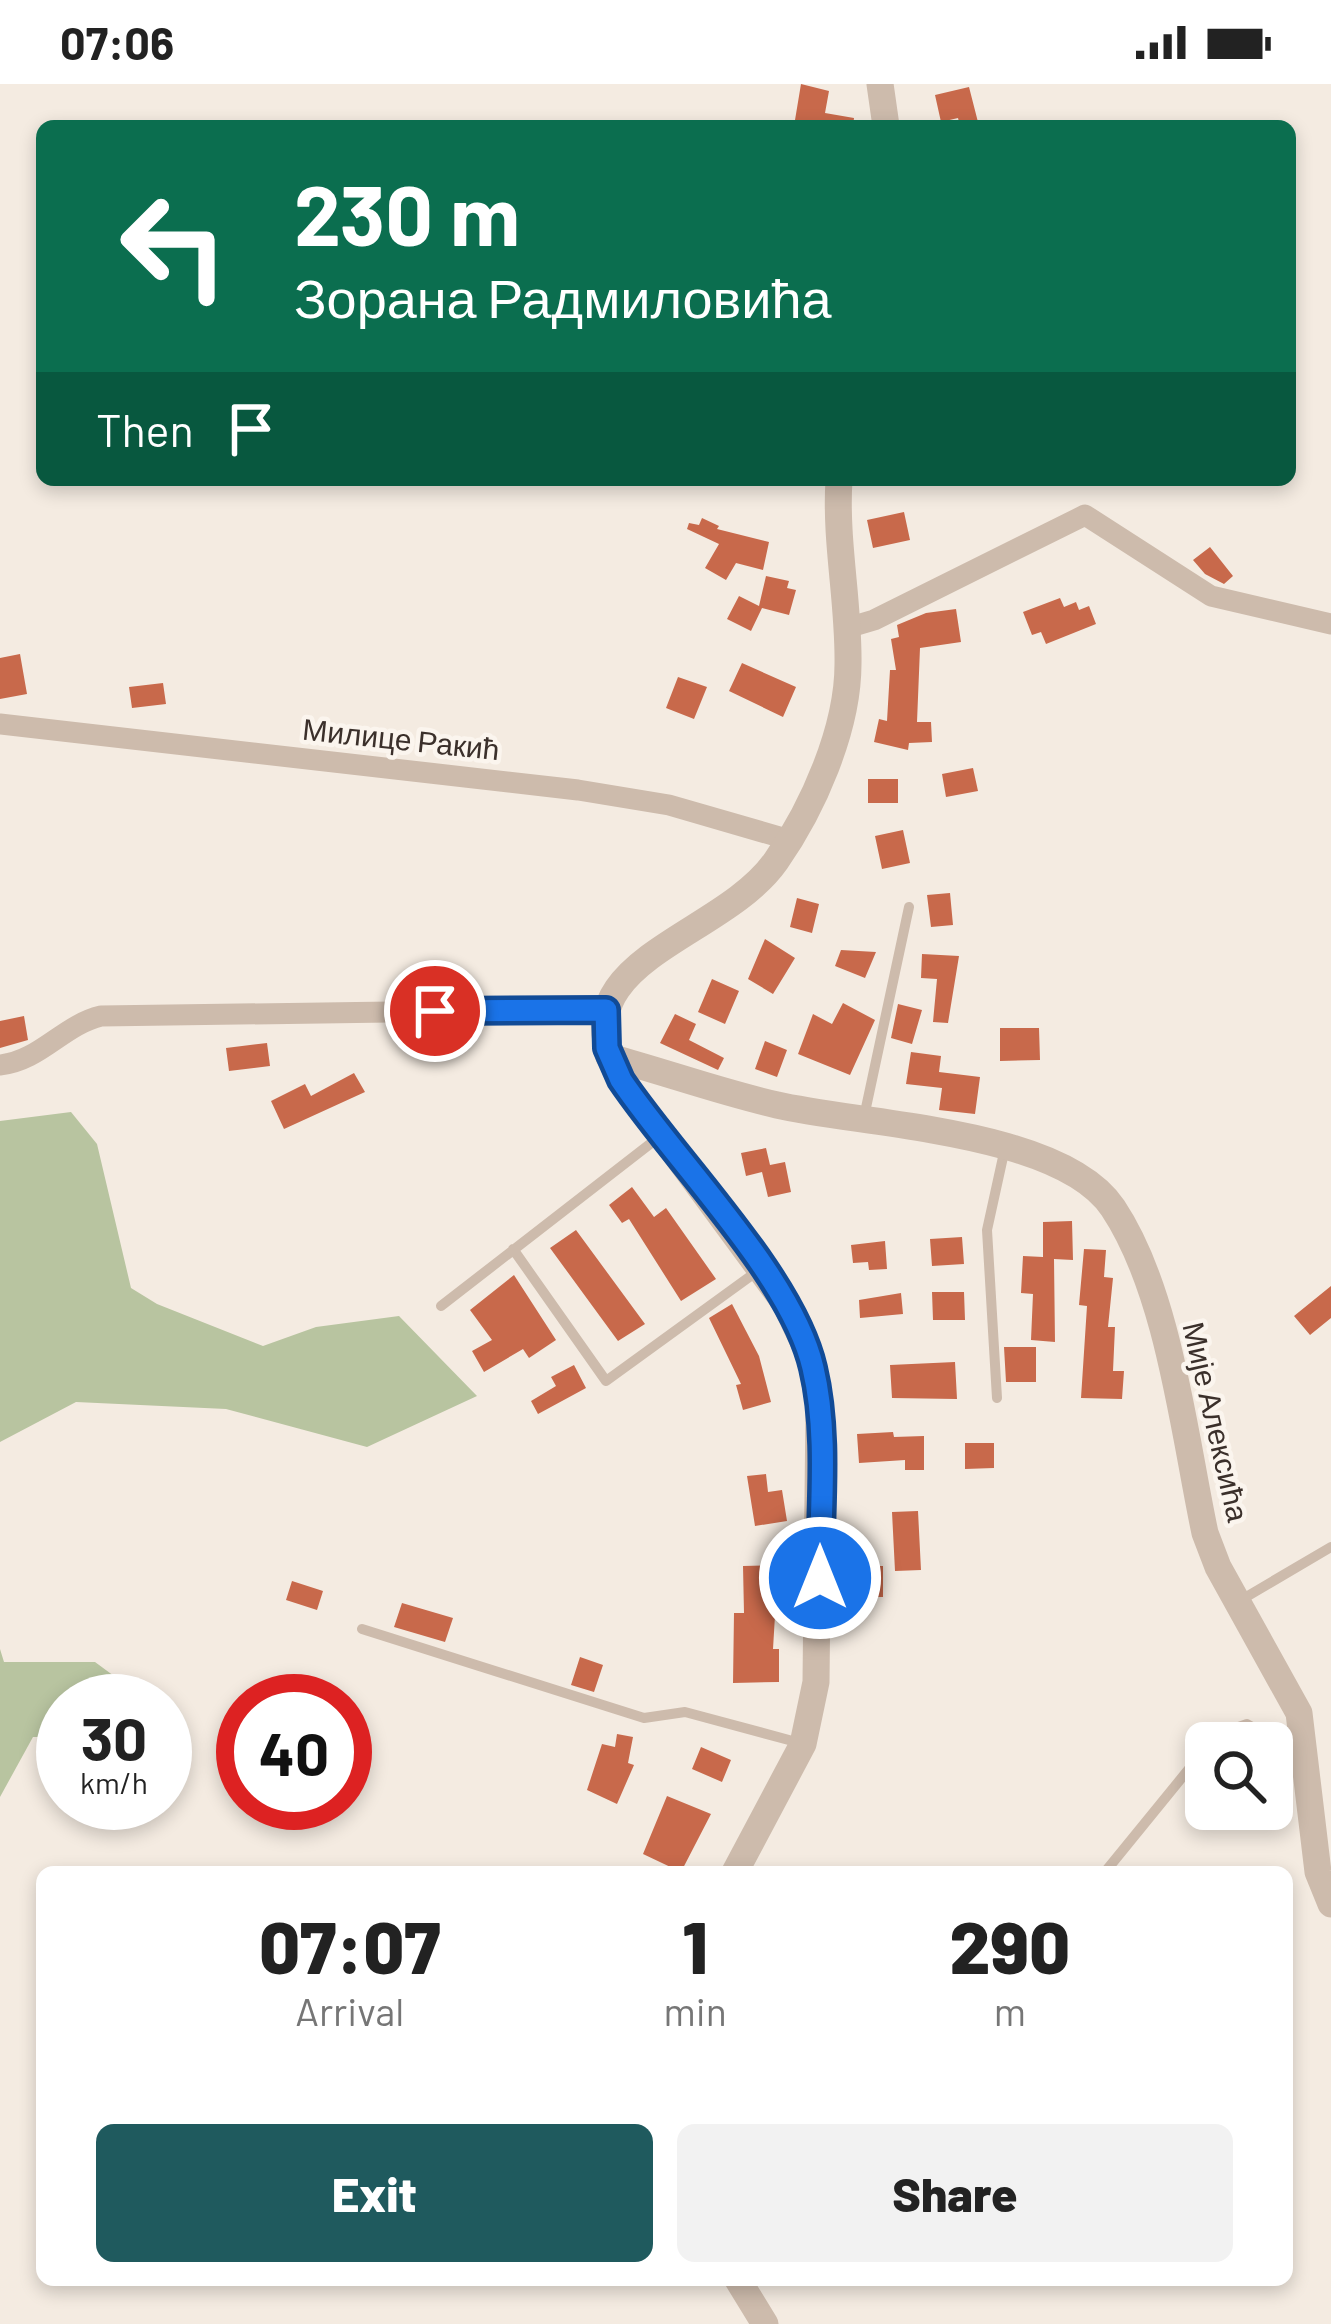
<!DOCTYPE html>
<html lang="en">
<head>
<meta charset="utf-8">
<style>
	body { margin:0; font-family:Barlow,sans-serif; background:#f2f2f2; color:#222; height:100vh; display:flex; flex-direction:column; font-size:45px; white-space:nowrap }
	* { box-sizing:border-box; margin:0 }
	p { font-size:39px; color:#767676 }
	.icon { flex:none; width:66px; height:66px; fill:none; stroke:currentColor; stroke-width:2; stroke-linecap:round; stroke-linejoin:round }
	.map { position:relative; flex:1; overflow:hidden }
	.drawer { position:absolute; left:36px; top:1782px; width:1257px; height:420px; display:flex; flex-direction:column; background:#fff; border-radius:18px; box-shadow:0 6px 18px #0003 }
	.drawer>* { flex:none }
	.hud { position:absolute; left:36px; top:36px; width:1260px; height:366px; border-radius:18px; box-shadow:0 6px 18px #0003; background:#0b6e4f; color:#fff; overflow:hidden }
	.buttons { position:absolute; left:1185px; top:1638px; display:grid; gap:24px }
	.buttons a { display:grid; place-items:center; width:108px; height:108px; border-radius:18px; background:#fff; box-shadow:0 6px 18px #0003; font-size:60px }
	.speed { position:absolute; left:36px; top:1590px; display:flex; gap:24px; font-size:60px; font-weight:700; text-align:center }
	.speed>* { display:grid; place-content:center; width:156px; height:156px; border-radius:50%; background:#fff; box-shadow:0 6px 18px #0003; line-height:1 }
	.speed small { font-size:30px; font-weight:400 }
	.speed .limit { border:18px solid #d22; background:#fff; color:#111 }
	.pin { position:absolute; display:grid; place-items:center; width:102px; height:102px; color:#fff; margin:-51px; border:6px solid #fff; border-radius:50%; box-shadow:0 3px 12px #0007 }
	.me { position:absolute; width:132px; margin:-66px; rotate:0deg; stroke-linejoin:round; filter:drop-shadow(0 0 9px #0008) }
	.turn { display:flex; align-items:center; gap:42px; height:252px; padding:0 60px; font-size:54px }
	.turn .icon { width:156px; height:156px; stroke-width:2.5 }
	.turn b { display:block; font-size:84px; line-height:102px }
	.then { display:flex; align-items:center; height:114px; padding:0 60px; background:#0003; gap:24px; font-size:45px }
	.eta { display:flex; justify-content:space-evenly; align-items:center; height:204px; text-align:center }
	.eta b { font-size:72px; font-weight:800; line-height:84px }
	.cta { display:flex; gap:24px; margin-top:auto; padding:24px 60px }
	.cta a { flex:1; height:138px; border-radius:18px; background:#1f5a5e; color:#fff; font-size:48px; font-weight:800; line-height:138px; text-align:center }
	.cta a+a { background:#f2f2f2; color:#222 }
	.status { display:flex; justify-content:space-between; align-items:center; height:84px; padding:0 60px; background:#fff; direction:ltr }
	.status svg { height:33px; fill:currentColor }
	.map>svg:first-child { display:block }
	.green { fill:#b8c4a0 }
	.building { fill:#c8694b }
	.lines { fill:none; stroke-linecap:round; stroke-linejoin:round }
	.service { stroke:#cdbbac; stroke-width:10 }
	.minor { stroke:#cdbbac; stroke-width:21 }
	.tertiary { stroke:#cdbbac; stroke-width:27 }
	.route-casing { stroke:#114b97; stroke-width:30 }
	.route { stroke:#1a73e8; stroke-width:21 }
	.labels { text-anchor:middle; stroke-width:9; stroke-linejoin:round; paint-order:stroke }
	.street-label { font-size:30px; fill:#3b302b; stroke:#fbf5ee }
</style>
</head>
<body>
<div class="status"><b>07:06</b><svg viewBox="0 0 49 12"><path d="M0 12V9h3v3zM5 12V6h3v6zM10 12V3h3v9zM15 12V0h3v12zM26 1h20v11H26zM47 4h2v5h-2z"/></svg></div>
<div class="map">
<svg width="1331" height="2240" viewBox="0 0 1331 2240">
	<rect width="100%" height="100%" fill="#f4ebe1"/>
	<!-- green -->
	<path class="green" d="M71 1028 97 1060 131 1204 157 1220 263 1262 316 1243 399 1232 477 1312 367 1363 226 1325 76 1318 0 1358V1037Z
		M0 1565 4 1578H95L148 1617H63V1653H33L0 1713Z"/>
	<!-- building -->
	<path class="building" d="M801 0 829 7 825 29 854 34 853 42H794Z
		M969 3 979 42H960L958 34 941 38 935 11Z
		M904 428 910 456 873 464 867 436Z
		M702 434 719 442 717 445 769 458 763 486 736 479 726 496 705 484 719 460 687 445 689 439 699 441Z
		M1210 463 1233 492 1224 500 1205 490 1193 476Z
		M766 492 789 497 787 504 796 506 789 531 762 524 751 547 727 535 739 512 759 522Z
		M1060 514 1064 523 1076 518 1079 526 1089 522 1096 540 1046 560 1041 548 1032 551 1023 528Z
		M956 525 961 558 920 564 917 638H931L932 658 909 659 908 666 874 658 879 635 887 637 890 586H896L891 555 899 553 897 541 926 529Z
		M20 570 27 610 0 615V574Z
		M742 579 796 603 783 633 729 607Z
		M678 593 707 603 694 635 666 624Z
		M163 599 166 620 132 624 129 603Z
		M973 684 978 707 946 713 942 690Z
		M868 695H898V719H868Z
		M903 746 910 779 882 785 875 752Z
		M950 809 953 841 931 843 927 811Z
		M797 814 819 820 812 849 790 843Z
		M765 855 795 874 773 910 748 895Z
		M841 866 876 868 865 894 835 882Z
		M922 870 959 872 948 939 933 938 937 895 921 894Z
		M712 895 739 907 725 940 698 928Z
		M843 919 875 936 850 991 798 970 813 930 832 940Z
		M898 920 922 926 912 960 891 954Z
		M675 930 696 940 689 956 724 974 718 986 660 959Z
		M24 932 28 956 0 964V937Z
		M1000 944H1039L1040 976 1000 977Z
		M765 957 787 966 777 993 755 985Z
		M267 959 270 982 229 987 226 964Z
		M911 968 941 972 939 988 980 993 975 1030 939 1026 942 1004 906 1000Z
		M354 989 365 1008 284 1045 271 1017 305 1000 311 1012Z
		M766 1064 770 1081 785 1078 791 1108 768 1113 762 1088 746 1092 741 1069Z
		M632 1103 654 1133 666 1124 716 1195 681 1217 629 1135 622 1139 609 1121Z
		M1072 1137 1073 1176 1054 1175 1055 1258 1031 1256 1033 1210 1021 1209 1023 1172 1043 1173V1138Z
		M576 1146 645 1240 618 1257 550 1164Z
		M962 1153 964 1180 932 1182 930 1155Z
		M885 1157 887 1185 869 1186 868 1178 853 1179 851 1161Z
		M1084 1165 1106 1166 1104 1193 1113 1194 1108 1243H1115L1113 1287H1124L1122 1315 1081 1314 1087 1222 1079 1221Z
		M514 1191 556 1256 529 1274 523 1265 484 1288 472 1267 492 1256 470 1226Z
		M1331 1202V1234L1310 1251 1294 1232Z
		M932 1208H964L965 1236H933Z
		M901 1209 903 1230 860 1234 859 1216Z
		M732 1220 759 1272 771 1318 743 1326 736 1301 741 1300 709 1234Z
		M1004 1263H1036V1298H1006Z
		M955 1278 957 1315 892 1314 890 1281Z
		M574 1281 586 1304 538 1330 531 1317 556 1302 551 1293Z
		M893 1348 894 1353 924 1352V1386H905V1376L859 1379 857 1350Z
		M965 1359H994V1384L965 1385Z
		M766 1390 768 1408 782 1406 787 1437 755 1442 747 1392Z
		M918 1427 921 1486 895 1487 892 1428Z
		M778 1481 773 1565H779V1598L733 1599 734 1529H744L743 1482Z
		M852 1482H883V1513H852Z
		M292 1497 323 1507 317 1526 286 1516Z
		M402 1519 453 1534 445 1558 394 1543Z
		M580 1573 603 1581 594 1608 571 1601Z
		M617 1650 633 1653 628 1679 634 1681 617 1720 587 1706 602 1660 615 1663Z
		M701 1663 731 1676 722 1698 692 1685Z
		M667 1712 711 1730 681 1788 643 1770Z"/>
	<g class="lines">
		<!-- service -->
		<path class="service" d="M864 1033 909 823
			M513 1165 606 1297 759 1186
			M441 1222 659 1053
			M997 1314 987 1146 1005 1064
			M1241 1516 1331 1463
			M362 1545 644 1634 685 1628 800 1659
			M1210 1659 1216 1651 1247 1640 1280 1659 1298 1691
			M1105 1788 1206 1664"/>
		<!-- minor -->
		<path class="minor" d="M847 544 874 536 1085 431 1211 512 1331 540
			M0 640 578 706 669 721 790 756
			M0 981C40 977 63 941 101 932L606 925"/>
		<!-- tertiary -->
		<path class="tertiary" d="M880 0 886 42
			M609 973C665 988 720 1008 777 1021 864 1041 1061 1046 1113 1124 1169 1208 1184 1350 1205 1449L1218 1483 1299 1629 1318 1788 1331 1820
			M735 1788 803 1660 816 1598 819 1322 810 1272 785 1219 621 996C552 876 720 857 776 777 813 724 848 645 848 580 849 518 835 458 839 396
			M738 2196 765 2240"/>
	</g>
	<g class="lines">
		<!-- route casing -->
		<g class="route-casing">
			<path id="route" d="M435 927 606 926 607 964 621 996C676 1078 792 1192 813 1284 829 1351 820 1426 820 1494"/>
		</g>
		<!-- route -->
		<use href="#route" class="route"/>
	</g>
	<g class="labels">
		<!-- street labels -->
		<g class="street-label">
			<text transform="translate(401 656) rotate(6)" y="10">Милице Ракић</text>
			<text transform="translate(1215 1338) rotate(77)" y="10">Мије Алексића</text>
		</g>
	</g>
</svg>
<div class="buttons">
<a><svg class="icon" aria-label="search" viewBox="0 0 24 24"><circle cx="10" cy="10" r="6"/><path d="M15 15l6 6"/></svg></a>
</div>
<div class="speed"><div>30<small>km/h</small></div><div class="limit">40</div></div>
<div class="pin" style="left:435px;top:927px;background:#d93025"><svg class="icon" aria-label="arrive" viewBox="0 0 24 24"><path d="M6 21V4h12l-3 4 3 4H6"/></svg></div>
<svg class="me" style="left:820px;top:1494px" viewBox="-20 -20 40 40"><circle r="17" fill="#1a73e8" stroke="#fff" stroke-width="3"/><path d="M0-11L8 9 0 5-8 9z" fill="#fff"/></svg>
<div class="hud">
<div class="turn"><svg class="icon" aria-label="left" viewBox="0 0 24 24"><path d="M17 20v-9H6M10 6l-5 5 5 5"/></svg><div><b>230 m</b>Зорана Радмиловића</div></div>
<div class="then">Then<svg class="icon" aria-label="arrive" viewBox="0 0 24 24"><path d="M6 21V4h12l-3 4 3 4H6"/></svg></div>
</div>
<section class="drawer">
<div class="eta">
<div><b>07:07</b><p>Arrival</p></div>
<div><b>1</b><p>min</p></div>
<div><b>290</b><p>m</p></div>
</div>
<div class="cta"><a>Exit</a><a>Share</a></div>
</section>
</div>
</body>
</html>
